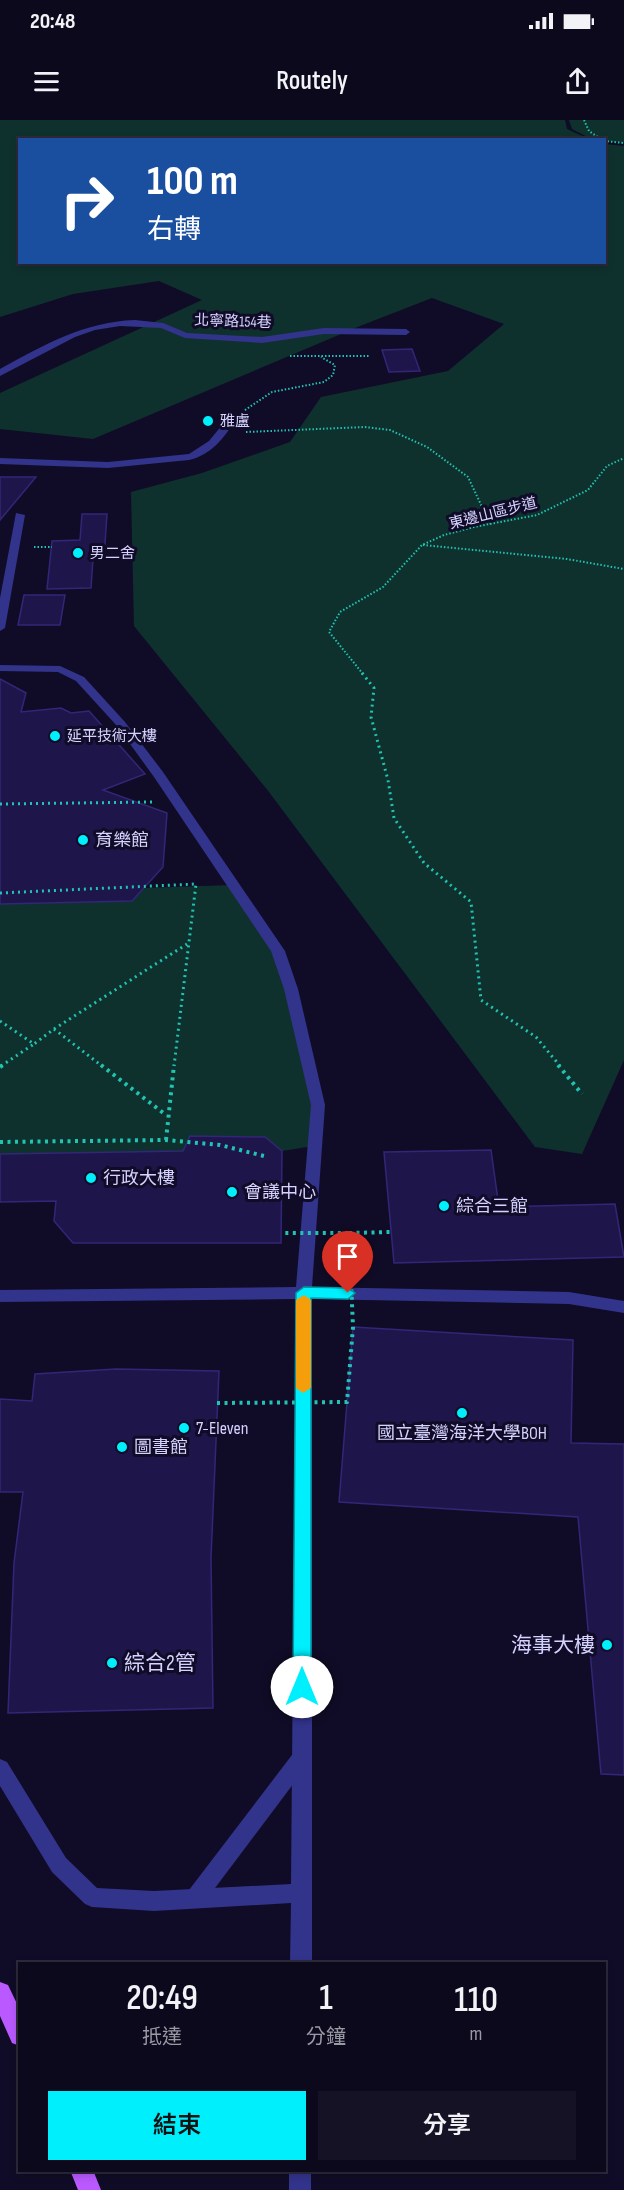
<!DOCTYPE html>
<html lang="zh-TW">
<head>
<meta charset="utf-8">
<style>
	body { margin:0; font-family:"Sofia Sans Condensed","Noto Sans TC",sans-serif; background:#151226; color:#f1f3f6; height:100vh; display:flex; flex-direction:column; font-size:22px; white-space:nowrap }
	* { box-sizing:border-box; margin:0 }
	p { font-size:20px; color:#9a9aa4 }
	.icon { flex:none; width:33px; height:33px; fill:none; stroke:currentColor; stroke-width:2; stroke-linecap:round; stroke-linejoin:round }
	.map { position:relative; flex:1; overflow:hidden }
	.details { position:absolute; left:18px; top:1842px; width:588px; height:210px; display:flex; flex-direction:column; background:#0c091d; border-radius:0px; box-shadow:0 3px 9px #0003,0 0 0 2px #2c2a3b }
	.details>* { flex:none }
	.guide { position:absolute; left:18px; top:18px; width:588px; height:126px; border-radius:0px; box-shadow:0 3px 9px #0003,0 0 0 2px #2c2a3b; background:#1a4fa0; color:#fff; overflow:hidden }
	.pin { position:absolute; display:grid; place-items:center; width:51px; height:51px; color:#fff; margin:-62px -26px; border-radius:50% 50% 50% 0; rotate:-45deg; box-shadow:0 0 6px #0007 }
	.pin .icon { rotate:45deg }
	.me { position:absolute; width:66px; margin:-33px; rotate:0deg; stroke-linejoin:round; filter:drop-shadow(0 0 4px #0008) }
	.turn { display:flex; align-items:center; gap:21px; height:126px; padding:0 30px; font-size:27px }
	.turn .icon { width:78px; height:78px; stroke-width:2.5 }
	.turn b { display:block; font-size:42px; line-height:51px }
	.eta { display:flex; justify-content:space-evenly; align-items:center; height:102px; text-align:center }
	.eta b { font-size:36px; font-weight:600; line-height:42px }
	.button { display:flex; gap:12px; margin-top:auto; padding:12px 30px }
	.button a { flex:1; height:69px; border-radius:0px; background:#00effd; color:#111; font-size:24px; font-weight:600; line-height:69px; text-align:center }
	.button a+a { background:#151226; color:#f1f3f6 }
	.status { display:flex; justify-content:space-between; align-items:center; height:42px; padding:0 30px; background:#0c091d; direction:ltr }
	.status svg { height:16px; fill:currentColor }
	header { display:flex; justify-content:space-between; align-items:center; height:78px; padding:0 30px; background:#0c091d; font-size:27px; font-weight:600 }
	.map>svg:first-child { display:block }
	.green { fill:#0f312e }
	.building { fill:#1e164a; stroke:#322678; stroke-width:1.5 }
	.lines { fill:none; stroke-linecap:round; stroke-linejoin:round }
	.path-far2 { stroke:#21c3b2; stroke-width:2; stroke-dasharray:1.5 2; stroke-linecap:butt }
	.path-far1 { stroke:#21c3b2; stroke-width:3; stroke-dasharray:2 4; stroke-linecap:butt }
	.path { stroke:#21c3b2; stroke-width:4; stroke-dasharray:3 4.5; stroke-linecap:butt }
	.service { fill:#32338b; fill-rule:evenodd }
	.minor { fill:#32338b; fill-rule:evenodd }
	.primary { fill:#b959ff; fill-rule:evenodd }
	.path-bridge { stroke:#21c3b2; stroke-width:4; stroke-dasharray:3 4.5; stroke-linecap:butt }
	.route { fill:#00effd; stroke:#009ba4; stroke-width:1.5 }
	.slow { fill:#f59e0b }
	.poi-dot { fill:#00effd; stroke:#100c27; stroke-width:2 }
	.labels { text-anchor:middle; stroke-width:6; stroke-linejoin:round; paint-order:stroke }
	.far-street-label { font-size:15px; fill:#d5d2ff; stroke:#100c27 }
	.far-poi-label { font-size:15px; fill:#d5d2ff; stroke:#100c27; text-anchor:start }
	.poi-label { font-size:18px; fill:#d5d2ff; stroke:#100c27; text-anchor:start }
	.near-poi-label { font-size:21px; fill:#d5d2ff; stroke:#100c27; text-anchor:end }
</style>
</head>
<body>
<div class="status"><b>20:48</b><svg viewBox="0 0 49 12"><path d="M0 12V9h3v3zM5 12V6h3v6zM10 12V3h3v9zM15 12V0h3v12zM26 1h20v11H26zM47 4h2v5h-2z"/></svg></div>
<header><svg class="icon" aria-label="menu" viewBox="0 0 24 24"><path d="M4 6h16M4 12h16M4 18h16"/></svg>Routely<svg class="icon" aria-label="share" viewBox="0 0 24 24"><path d="M12 15V3M7 8l5-5 5 5M5 13v7h14v-7"/></svg></header>
<div class="map">
<svg width="624" height="2070" viewBox="0 0 624 2070">
	<rect width="100%" height="100%" fill="#100c27"/>
	<!-- green -->
	<path class="green" d="M0 0H565L567 9 589 19 20 20V142H604L605 24 624 26V940L582 1034 535 1027 269 672 134 506 131 372 202 353 290 322 321 277 448 251 504 204 432 178 360 206 93 319 0 309V273L202 180 159 161 73 174 0 197Z
		M569 0H624V23L591 19 572 9Z
		M233 765 281 837 315 980 313 1026 282 1031 265 1017 190 1016 183 1031 0 1034V784L132 781 144 768Z"/>
	<!-- building -->
	<path class="building" d="M412 229 420 251 389 252 382 230Z
		M0 357H36L0 400Z
		M82 394H107L104 439H93L91 468 47 469 52 421 80 420Z
		M24 475H65L60 505H18Z
		M0 559 26 573 21 592 61 588 71 593 89 591 145 654 103 670 167 693 163 747 132 781 0 784Z
		M190 1016 265 1017 282 1031 281 1123H73L54 1101 56 1081 0 1082V1034L183 1031Z
		M491 1030 499 1087 615 1084 624 1137 394 1143 384 1032Z
		M353 1207 573 1220 571 1323 624 1324V1655L601 1654 578 1397 339 1382Z
		M116 1249 219 1251 211 1438 213 1588 8 1593 14 1443 23 1372H0V1279L32 1281 35 1254Z"/>
	<g class="lines">
		<!-- path-far2 -->
		<path class="path-far2" d="M584 0 589 11 602 20
			M604 21 624 23
			M290 236H370
			M242 292 272 272 324 262 333 255 335 245 321 237
			M246 312 365 307 390 310 427 327 468 357 490 404
			M423 425 567 439 624 449
			M34 427H52
			M363 554 329 512 340 492 383 467 422 425 444 415 474 407 537 395 588 370 607 346 624 338"/>
		<!-- path-far1 -->
		<path class="path-far1" d="M362 553 374 568 371 597 388 660 394 698 424 743 471 782 481 880 536 917 560 946
			M0 684 152 682
			M0 773 196 764 174 946
			M0 901 34 924 54 909 102 946
			M54 909 187 824
			M1 946 34 924"/>
		<!-- path -->
		<path class="path" d="M101 945 166 995
			M558 945 582 974
			M0 947 3 945
			M166 1020 174 945
			M0 1022 166 1020 220 1025 268 1037
			M349 1113 391 1112"/>
		<!-- service -->
		<path class="service" d="M135 200 163 203 187 213 262 217 324 208 406 209 410 212 406 215 324 214 262 223 185 218 161 208 120 206 95 210 75 217 0 256V249C44 225 83 202 135 200Z
			M227 299 235 301C223 319 211 335 189 340L108 348 0 344V338L108 342 189 334 209 321Z
			M302 1628 309 1631 312 1637 309 1643 203 1784 196 1787 189 1784 186 1777 189 1770 295 1631Z"/>
		<!-- minor -->
		<path class="minor" d="M16 393 25 395 5 508 0 511V478Z
			M0 545 60 546 84 557 125 602 163 652 285 831 298 869 325 985 312 1167 569 1172 624 1181V1193L569 1184 312 1179V1844H290L291 1783 154 1791 92 1787 85 1784 52 1752 0 1666V1639L7 1642 66 1738 97 1768 154 1771 291 1764 296 1179 0 1182V1170L296 1167 311 985 284 869 271 831 154 657 117 606 76 561 58 552 0 551Z
			M289 2050H311V2070H289Z"/>
		<!-- primary -->
		<path class="primary" d="M0 1862 8 1865 20 1890V1926L12 1923 0 1896Z
			M70 2050H93L101 2070H78Z"/>
		<!-- path-bridge -->
		<path class="path-bridge" d="M217 1283 347 1282 353 1207 349 1113H281"/>
	</g>
	<!-- route -->
	<path class="route" d="M304 1167 348 1168 355 1173 348 1179 311 1178V1567L308 1572 302 1575 296 1572 293 1567 296 1173Z"/>
	<!-- slow -->
	<path class="slow" d="M304 1175 311 1180V1268L303 1273 296 1268V1180Z"/>
	<!-- markers -->
	<g class="poi-dot">
		<circle cx="208" cy="301" r="6"/>
		<circle cx="78" cy="433" r="6"/>
		<circle cx="55" cy="616" r="6"/>
		<circle cx="83" cy="720" r="6"/>
		<circle cx="91" cy="1058" r="6"/>
		<circle cx="232" cy="1072" r="6"/>
		<circle cx="444" cy="1086" r="6"/>
		<circle cx="462" cy="1293" r="6"/>
		<circle cx="184" cy="1308" r="6"/>
		<circle cx="122" cy="1327" r="6"/>
		<circle cx="607" cy="1525" r="6"/>
		<circle cx="112" cy="1543" r="6"/>
	</g>
	<g class="labels">
		<!-- far-street labels -->
		<g class="far-street-label">
			<text transform="translate(233 201) rotate(2)" y="5">北寧路154巷</text>
			<text transform="translate(493 393) rotate(-14)" y="5">東邊山區步道</text>
		</g>
		<!-- far-poi labels -->
		<g class="far-poi-label">
			<text x="220" y="306">雅盧</text>
			<text x="90" y="438">男二舍</text>
			<text x="67" y="621">延平技術大樓</text>
		</g>
		<!-- poi labels -->
		<g class="poi-label">
			<text x="95" y="726">育樂館</text>
			<text x="103" y="1064">行政大樓</text>
			<text x="244" y="1078">會議中心</text>
			<text x="456" y="1092">綜合三館</text>
			<text x="196" y="1314">7-Eleven</text>
			<text x="462" y="1319" text-anchor="middle">國立臺灣海洋大學BOH</text>
			<text x="134" y="1333">圖書館</text>
		</g>
		<!-- near-poi labels -->
		<g class="near-poi-label">
			<text x="595" y="1532">海事大樓</text>
			<text x="124" y="1550" text-anchor="start">綜合2管</text>
		</g>
	</g>
</svg>
<div class="pin" style="left:348px;top:1173px;background:#d93025"><svg class="icon" aria-label="arrive" viewBox="0 0 24 24"><path d="M6 21V4h12l-3 4 3 4H6"/></svg></div>
<svg class="me" style="left:302px;top:1567px" viewBox="-20 -20 40 40"><circle r="19" fill="#fff"/><path d="M0-13L10 11 0 6-10 11z" fill="#00effd"/></svg>
<div class="guide">
<div class="turn"><svg class="icon" aria-label="right" viewBox="0 0 24 24"><path d="M7 20v-9h11M14 6l5 5-5 5"/></svg><div><b>100 m</b>右轉</div></div>
</div>
<section class="details">
<div class="eta">
<div><b>20:49</b><p>抵達</p></div>
<div><b>1</b><p>分鐘</p></div>
<div><b>110</b><p>m</p></div>
</div>
<div class="button"><a>結束</a><a>分享</a></div>
</section>
</div>
</body>
</html>
